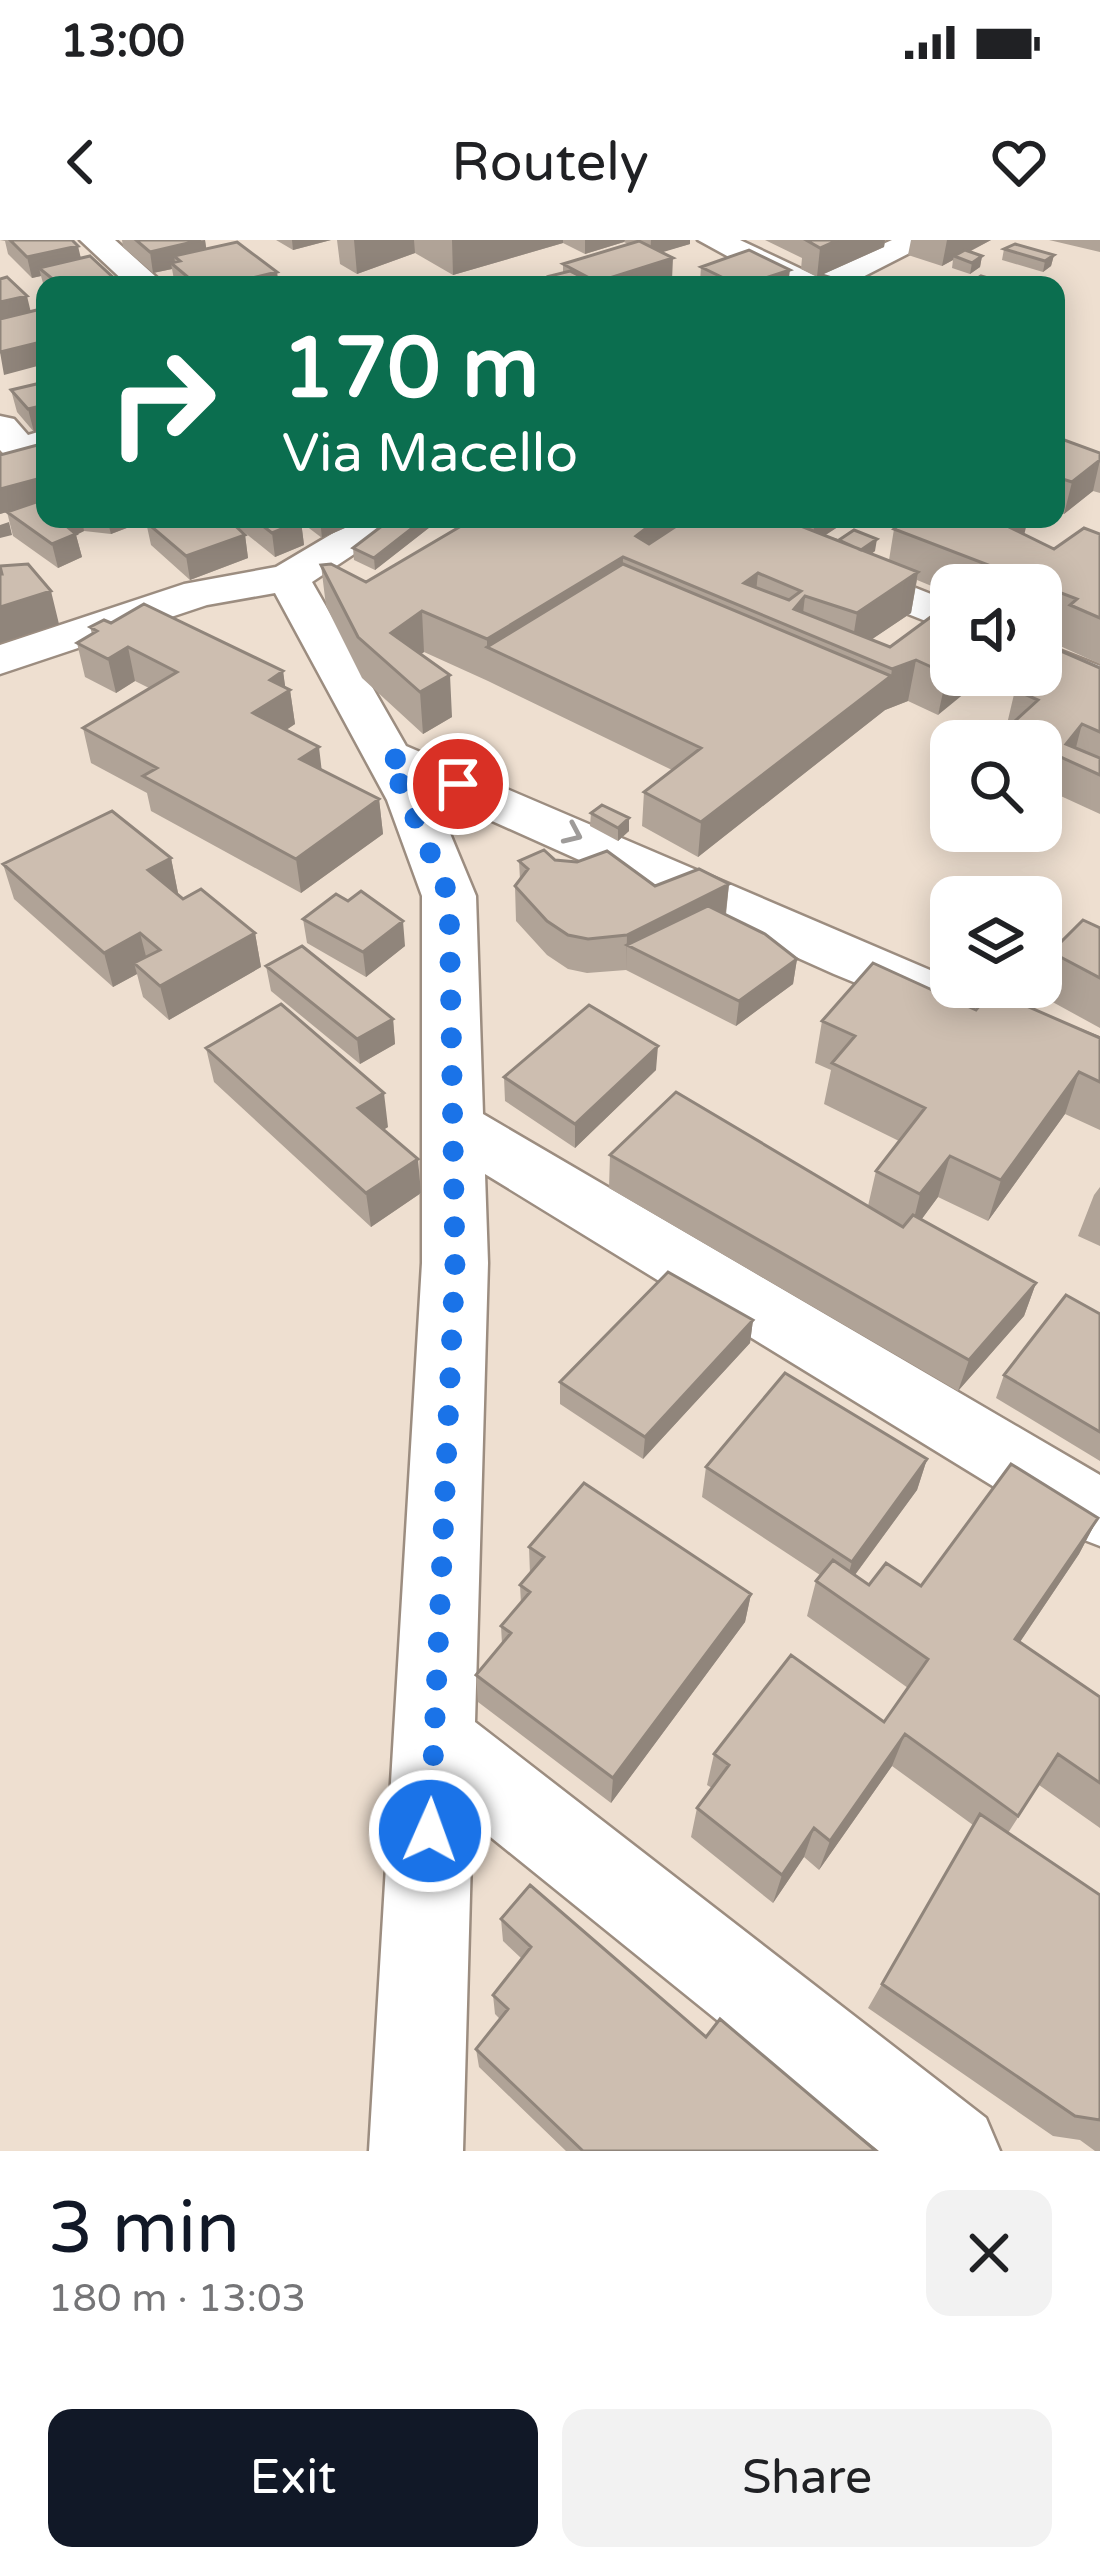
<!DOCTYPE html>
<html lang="en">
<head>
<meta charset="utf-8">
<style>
	body { margin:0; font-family:"Varela Round",sans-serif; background:#f2f2f2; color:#202124; height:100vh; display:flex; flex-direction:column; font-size:45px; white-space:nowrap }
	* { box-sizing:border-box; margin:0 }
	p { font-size:39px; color:#757577 }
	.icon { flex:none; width:66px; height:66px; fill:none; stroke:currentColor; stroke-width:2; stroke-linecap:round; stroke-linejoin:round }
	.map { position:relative; height:1911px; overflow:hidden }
	.sheet { display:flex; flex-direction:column; background:#fff; flex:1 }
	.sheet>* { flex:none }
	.guide { position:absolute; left:36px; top:36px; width:1029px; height:252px; border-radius:24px; box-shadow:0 6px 30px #0003; background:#0b6e4f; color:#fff; overflow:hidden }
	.fabs { position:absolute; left:930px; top:324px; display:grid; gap:24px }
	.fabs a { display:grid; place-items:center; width:132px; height:132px; border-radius:24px; background:#fff; box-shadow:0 6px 30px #0003; font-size:60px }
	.pin { position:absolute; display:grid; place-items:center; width:102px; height:102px; color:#fff; margin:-51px; border:6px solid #fff; border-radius:50%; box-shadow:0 3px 12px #0007 }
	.me { position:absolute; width:132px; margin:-66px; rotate:2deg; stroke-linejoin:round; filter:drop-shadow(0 0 9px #0008) }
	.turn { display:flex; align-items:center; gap:42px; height:252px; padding:0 48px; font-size:54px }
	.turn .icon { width:156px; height:156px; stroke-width:2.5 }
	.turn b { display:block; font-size:84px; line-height:102px }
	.round { display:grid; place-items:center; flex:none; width:126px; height:126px; border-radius:24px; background:#f2f2f2 }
	.summary { display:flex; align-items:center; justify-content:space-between; height:204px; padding:0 48px }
	h1 { font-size:72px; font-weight:600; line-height:90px; color:#111827 }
	.primary-button { display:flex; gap:24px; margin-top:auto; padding:24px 48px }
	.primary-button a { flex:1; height:138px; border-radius:24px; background:#111827; color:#fff; font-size:48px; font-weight:600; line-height:138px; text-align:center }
	.primary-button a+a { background:#f2f2f2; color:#202124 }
	.status { display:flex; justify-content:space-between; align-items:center; height:84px; padding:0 60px; background:#fff; direction:ltr }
	.status svg { height:33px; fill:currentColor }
	header { display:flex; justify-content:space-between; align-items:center; height:156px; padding:0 48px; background:#fff; font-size:54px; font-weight:600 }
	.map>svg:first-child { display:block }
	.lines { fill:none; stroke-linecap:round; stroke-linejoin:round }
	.street-casing { stroke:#9c8d80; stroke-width:5 }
	.street { fill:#fff; fill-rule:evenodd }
	.wall { fill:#b0a397 }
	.shaded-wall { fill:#90857b }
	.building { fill:#cdbeb0; stroke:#90857b; stroke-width:3; fill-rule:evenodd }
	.oneway { stroke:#9e9b99 }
	.route { stroke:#1a73e8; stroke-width:21; stroke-dasharray:0 37.8 }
</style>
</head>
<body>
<div class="status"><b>13:00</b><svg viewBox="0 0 49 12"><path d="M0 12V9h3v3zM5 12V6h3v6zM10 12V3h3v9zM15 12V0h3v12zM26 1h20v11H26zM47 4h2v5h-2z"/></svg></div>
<header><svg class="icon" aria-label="back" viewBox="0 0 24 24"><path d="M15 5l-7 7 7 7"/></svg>Routely<svg class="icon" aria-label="heart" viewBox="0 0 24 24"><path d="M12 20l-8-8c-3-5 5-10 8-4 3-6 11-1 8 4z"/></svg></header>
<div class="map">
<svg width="1100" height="1911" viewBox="0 0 1100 1911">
	<rect width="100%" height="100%" fill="#eedfd0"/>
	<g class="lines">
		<!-- street casing -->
		<g class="street-casing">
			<path id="street" d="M80 0H115L165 45H128Z
				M698 0H740L814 35 892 0H935L847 45H780Z
				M0 176 14 179 28 195 45 190V214C28 219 13 225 0 210Z
				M357 279H407L312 342 406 506 951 739V747H971L1100 799V843L834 734 434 555 476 656 483 874 1100 1235V1306L1074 1296 485 934 488 1023 475 1482 986 1878 1000 1911H879L472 1582 463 1911H369L422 1023V656L387 560 275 353 207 365 0 434V405L184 344 276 327Z
				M685 279H742L951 362V391L691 288Z
				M1041 403 1100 426V457L1041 434Z"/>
		</g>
		<!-- street -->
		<use href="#street" class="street"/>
	</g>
	<!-- wall -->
	<path class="wall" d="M0 0H72L81 18 118 45H45V50L41 36 32 38 8 14 5 1Z
		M122 0H205L206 9 279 45H175L172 29 153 33 123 7Z
		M276 0H331L293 10Z
		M337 0H690V4L661 12 672 40 655 45H550V36L563 32V24L628 4 624 2 585 14 563 3 453 35 415 13 357 34 340 24Z
		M765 0H885L884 7 817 37 801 29 802 18Z
		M911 0H991L969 12 982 16 980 27 970 34 952 28 953 20 942 26 908 15Z
		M1049 0H1100V12Z
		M1004 9 1054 15 1051 26 1043 32 1002 20Z
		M701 27 788 45H683L700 42Z
		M45 142V189L34 192 17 172 11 150Z
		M1056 197 1100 213V253L1093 251 1064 274 1056 272Z
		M0 215 45 279H144L145 281 111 294 84 291 76 295 82 317 58 328 13 296 7 272 13 270 0 274Z
		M228 279H353L354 284 322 298 301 282 304 305 275 317Z
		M391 279 439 280 375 330 354 320 353 308Z
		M442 279H850L825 295 875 311 871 314 889 320 894 289 1024 294 1054 309 1100 294V424L1060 406 1062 398 1041 390V345H951V354L917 340 911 373 872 399 951 435 938 475 908 461 885 470 698 617 642 586 644 552 672 530 488 441 424 412 421 414 452 477 423 494 362 438 326 366 321 325 366 342 459 287Z
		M146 282 245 295 248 318 190 340 151 305Z
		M111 383 283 431 285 448 290 450 295 484 286 490 322 530 379 559 383 594 301 653 151 571 147 553 91 523 83 488 149 448 135 441 116 453 85 437 77 403 92 394 90 387Z
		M1100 428V574L1041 547V501H1001L1004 491 1010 486 1007 484 1015 450Z
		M591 573 629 591 618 601 590 586Z
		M171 618 178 653H176L183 659 255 693 261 727 169 780 143 757 137 734 113 747 14 659 3 624Z
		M555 620 655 646 729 644 726 675 797 719 793 744 736 786 626 730 587 733 568 729 547 715 516 681 515 646 520 640 519 621Z
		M348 661 405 706 366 737 307 703 303 679Z
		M1100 688V788L1038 754 1051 712Z
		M266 726 393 779 395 804 360 824 271 751Z
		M976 770 1100 798V890L1065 874 988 981 938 957 921 980 1036 1043 1024 1076 958 1151 609 948 610 915 868 966 876 931 899 901 824 864 831 830 815 823 822 781Z
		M206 808 388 887 383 890 421 953 371 987 214 842Z
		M656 830 575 908 505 861 504 837Z
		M1100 947V1006L1078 996 1094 955Z
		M1100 1074V1221L996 1158 1004 1135Z
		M753 1080 750 1103 643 1219 560 1164V1142Z
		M927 1219 917 1250 855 1335 869 1345 921 1346 1098 1278 1079 1314 1020 1402 1100 1457V1588L1039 1545 1008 1593 1100 1655V1911H1095L1080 1900 1053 1896 868 1768 973 1585 892 1526 819 1630 804 1617 773 1663 691 1597 697 1568 712 1548 707 1545 714 1514 884 1482 908 1448 807 1376 816 1341 820 1335 702 1257 706 1227Z
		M529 1307 751 1354 745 1382 611 1563 478 1462 476 1435 502 1404 501 1386 521 1364 520 1345 530 1334Z
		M501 1679 706 1797 876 1911H566L479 1827 476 1809 500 1779 495 1774 493 1755 522 1719 503 1701Z"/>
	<!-- shaded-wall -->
	<path class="shaded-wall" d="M205 0 208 20 174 16 176 27 171 23 172 29 153 33 150 12Z
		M292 0H331L293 10Z
		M354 0H414L415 13 357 34Z
		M452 0H563V3L453 35Z
		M585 0H625L624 2 585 14Z
		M651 0H690V4L650 16Z
		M838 0H885L884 7 817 37 820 8Z
		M947 0H991L957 18 954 16 953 20 942 26Z
		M78 6 83 27 39 28 41 36 32 38 27 17Z
		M1054 15 1051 26 1043 32 1045 21Z
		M982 16 980 27 970 34 972 23Z
		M673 18 672 40 655 45H597V42Z
		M790 30 788 45H744Z
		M277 32 279 45H222Z
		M27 56 32 77 0 85V62Z
		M45 101V124L4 135 0 112Z
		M45 165V189L34 192 28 169Z
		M1100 220 1093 251 1064 274 1072 242Z
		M45 237V261L0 274V249Z
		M56 279H82L84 291 76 295 82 317 58 328 52 304Z
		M107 279H144L145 281 111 294Z
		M320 279H353L354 284 322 298Z
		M424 279 439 280 375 330 374 318Z
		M658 279H678L676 304 646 327 636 296Z
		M815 279H850L812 304Z
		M1016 279H1028L1021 308 1007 286Z
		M301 281 304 305 275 317 272 293Z
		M9 282 12 295 0 298V285Z
		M245 295 248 318 190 340 186 316Z
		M877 299 875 311 860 322 861 310Z
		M623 317 622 358 487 407V399Z
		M918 332 911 373 853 412 851 411 857 373Z
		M758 333 754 371 744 343Z
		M51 351 59 384 0 403V367Z
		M805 356 801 391 794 369Z
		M422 371 424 412 397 432 391 393Z
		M128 407 135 441 116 453 108 419Z
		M916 420 908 461 885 470 698 617 701 582 891 436 892 429Z
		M283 431 286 452 290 450 295 484 259 508 253 473 270 440Z
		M951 431V435H987L938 475 947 434Z
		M450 435 452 477 423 494 420 452Z
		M1082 484 1073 519 1066 504Z
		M319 507 323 541 300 519Z
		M379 559 383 594 301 653 296 619Z
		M629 578V591L618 601V588Z
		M171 618 178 653 156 664 148 630Z
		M729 644 725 679 627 705 626 730 627 695Z
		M403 681 405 706 366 737 363 712Z
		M140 693 149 728 134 723 137 734 113 747 104 713Z
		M255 693 261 727 169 780 160 746Z
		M797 719 793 744 736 786 739 761Z
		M393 779 395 804 360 824 357 799Z
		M658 806 656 830 575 908V884Z
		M1079 832 1065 874 988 981 1001 940Z
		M384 853 388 887 363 902 358 868Z
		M950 916 938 957 910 995 920 954Z
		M418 919 421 953 371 987 366 953Z
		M1036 1043 1024 1076 958 1151 969 1120Z
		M753 1080 750 1103 643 1219 645 1197Z
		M927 1219 917 1250 843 1351 852 1322Z
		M1098 1278 1079 1314 999 1433 1015 1399Z
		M751 1354 745 1382 611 1563 613 1538Z
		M905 1494 892 1526 819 1630 830 1601Z
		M814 1588 804 1617 773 1663 782 1635Z"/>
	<!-- building -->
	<path class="building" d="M10 0H72L78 6 27 17Z
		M136 0H201L150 12Z
		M806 0H838L820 8Z
		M639 1 673 18 597 42 563 24Z
		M237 2 277 32 222 45H200L196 44 171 23 180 21 174 16Z
		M1015 4 1054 15 1045 21 1004 9Z
		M749 10 790 30 744 45H738L701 27Z
		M965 10 982 16 972 23 954 16Z
		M90 16 118 42 105 45H60L39 28Z
		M570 31 595 44 633 35 646 42 637 45H566L550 36Z
		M822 35 855 45H804Z
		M981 36 1012 45H967Z
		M7 37 27 56 0 62V39Z
		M693 40 713 45H683Z
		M45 68V101L0 112V79Z
		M45 142V165L28 169 11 150Z
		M1056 197 1100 213V220L1072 242 1056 237Z
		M45 203V237L0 249V215Z
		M45 259V279H58L76 294 52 304 7 272Z
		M154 279H228L245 295 186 316 146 282Z
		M254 279H298L301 281 272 293Z
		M391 279H424L374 318 353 308Z
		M473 279H547L558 283 564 279H658L636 296 649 304 687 279H783L918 332 857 373 805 356 794 369 890 407 951 362V431L947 434 916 420 892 429 623 317 487 399 422 371 391 393 450 435 420 452 358 397 321 325 331 324 366 342ZM758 333 801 351 789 360 744 343Z
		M907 279H1016L1007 286 1054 309 1084 288 1100 294V378L1070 365 1077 359 894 289Z
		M854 290 877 299 861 310 839 300Z
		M28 324 51 351 0 367V334H2L0 326Z
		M623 324 891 436 701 582 644 552 701 508 487 407Z
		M144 364 283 431 270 440 290 450 253 473 319 507 300 519 379 559 296 619 143 536 157 528 83 488 177 432 128 407 108 419 77 403 97 391 90 387 104 380 111 383Z
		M1061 411 1100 428V492L1082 484 1066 504 1100 518V535L1041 508V501H1025L1004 491 1038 460 1015 450 1033 435H1041V428Z
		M602 565 629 578 618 588 591 573Z
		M112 571 171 618 148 630 183 659 201 649 255 693 160 746 134 723 160 710 140 693 104 713 3 624Z
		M544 610 555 620 577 622 607 611 655 646 699 629 729 644 627 695 588 699 568 695 547 681 515 646 528 629 519 621Z
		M361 651 403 681 363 712 303 679 336 654 348 661Z
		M708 666 765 694 797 719 739 761 627 705Z
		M1083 680 1100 688V738L1051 712Z
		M302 706 393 779 357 799 266 726Z
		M873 723 976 770 992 751 1100 798V842L1079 832 1001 940 950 916 920 954 876 931 925 868 832 823 855 796 822 781Z
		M281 764 384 853 358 868 418 919 366 953 206 808Z
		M589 765 658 806 575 884 504 837Z
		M676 852 903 987 913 975 1036 1043 969 1120 610 915Z
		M668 1032 753 1080 645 1197 560 1142Z
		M1066 1055 1100 1074V1192L1004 1135Z
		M785 1133 927 1219 852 1322 706 1227Z
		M1011 1224 1098 1278 1015 1399 1100 1457V1543L1058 1514 1018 1576 905 1494 830 1601 814 1588 782 1635 697 1568 729 1525 714 1514 791 1415 884 1482 928 1419 816 1341 833 1320 869 1345 886 1323 921 1346Z
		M584 1243 751 1354 613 1538 476 1435 511 1393 501 1386 530 1352 520 1345 544 1317 529 1307Z
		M980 1574 1100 1655V1880L1075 1876 882 1744Z
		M530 1645 706 1797 720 1779 876 1911H583L476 1809 508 1769 493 1755 531 1707 501 1679Z"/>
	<!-- one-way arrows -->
	<defs><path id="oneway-chevron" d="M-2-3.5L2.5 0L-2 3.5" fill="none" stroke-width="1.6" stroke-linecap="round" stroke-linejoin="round" transform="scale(3)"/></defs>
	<use class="oneway" href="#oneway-chevron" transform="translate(573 594) rotate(24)"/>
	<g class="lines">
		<!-- route -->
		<path class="route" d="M430 1591 455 1023 449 656 388 516 458 544"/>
	</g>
</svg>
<div class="fabs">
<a><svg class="icon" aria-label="sound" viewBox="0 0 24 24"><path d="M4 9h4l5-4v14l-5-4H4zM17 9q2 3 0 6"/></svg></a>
<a><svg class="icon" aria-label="search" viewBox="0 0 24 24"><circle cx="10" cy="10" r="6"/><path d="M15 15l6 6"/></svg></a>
<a><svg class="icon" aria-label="layers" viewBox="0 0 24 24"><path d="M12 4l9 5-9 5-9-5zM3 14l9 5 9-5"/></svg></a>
</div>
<div class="pin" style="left:458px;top:544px;background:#d93025"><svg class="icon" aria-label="arrive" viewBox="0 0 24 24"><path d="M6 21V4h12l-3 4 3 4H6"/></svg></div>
<svg class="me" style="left:430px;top:1591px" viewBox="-20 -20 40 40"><circle r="17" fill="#1a73e8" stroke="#fff" stroke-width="3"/><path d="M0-11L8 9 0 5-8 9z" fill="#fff"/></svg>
<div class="guide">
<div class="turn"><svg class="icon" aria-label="right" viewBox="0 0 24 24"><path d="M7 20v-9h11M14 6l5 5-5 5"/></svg><div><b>170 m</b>Via Macello</div></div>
</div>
</div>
<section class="sheet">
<div class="summary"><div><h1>3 min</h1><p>180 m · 13:03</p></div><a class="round"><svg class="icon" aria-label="close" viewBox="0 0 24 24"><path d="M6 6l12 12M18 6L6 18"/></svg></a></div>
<div class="primary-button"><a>Exit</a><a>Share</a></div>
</section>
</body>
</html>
